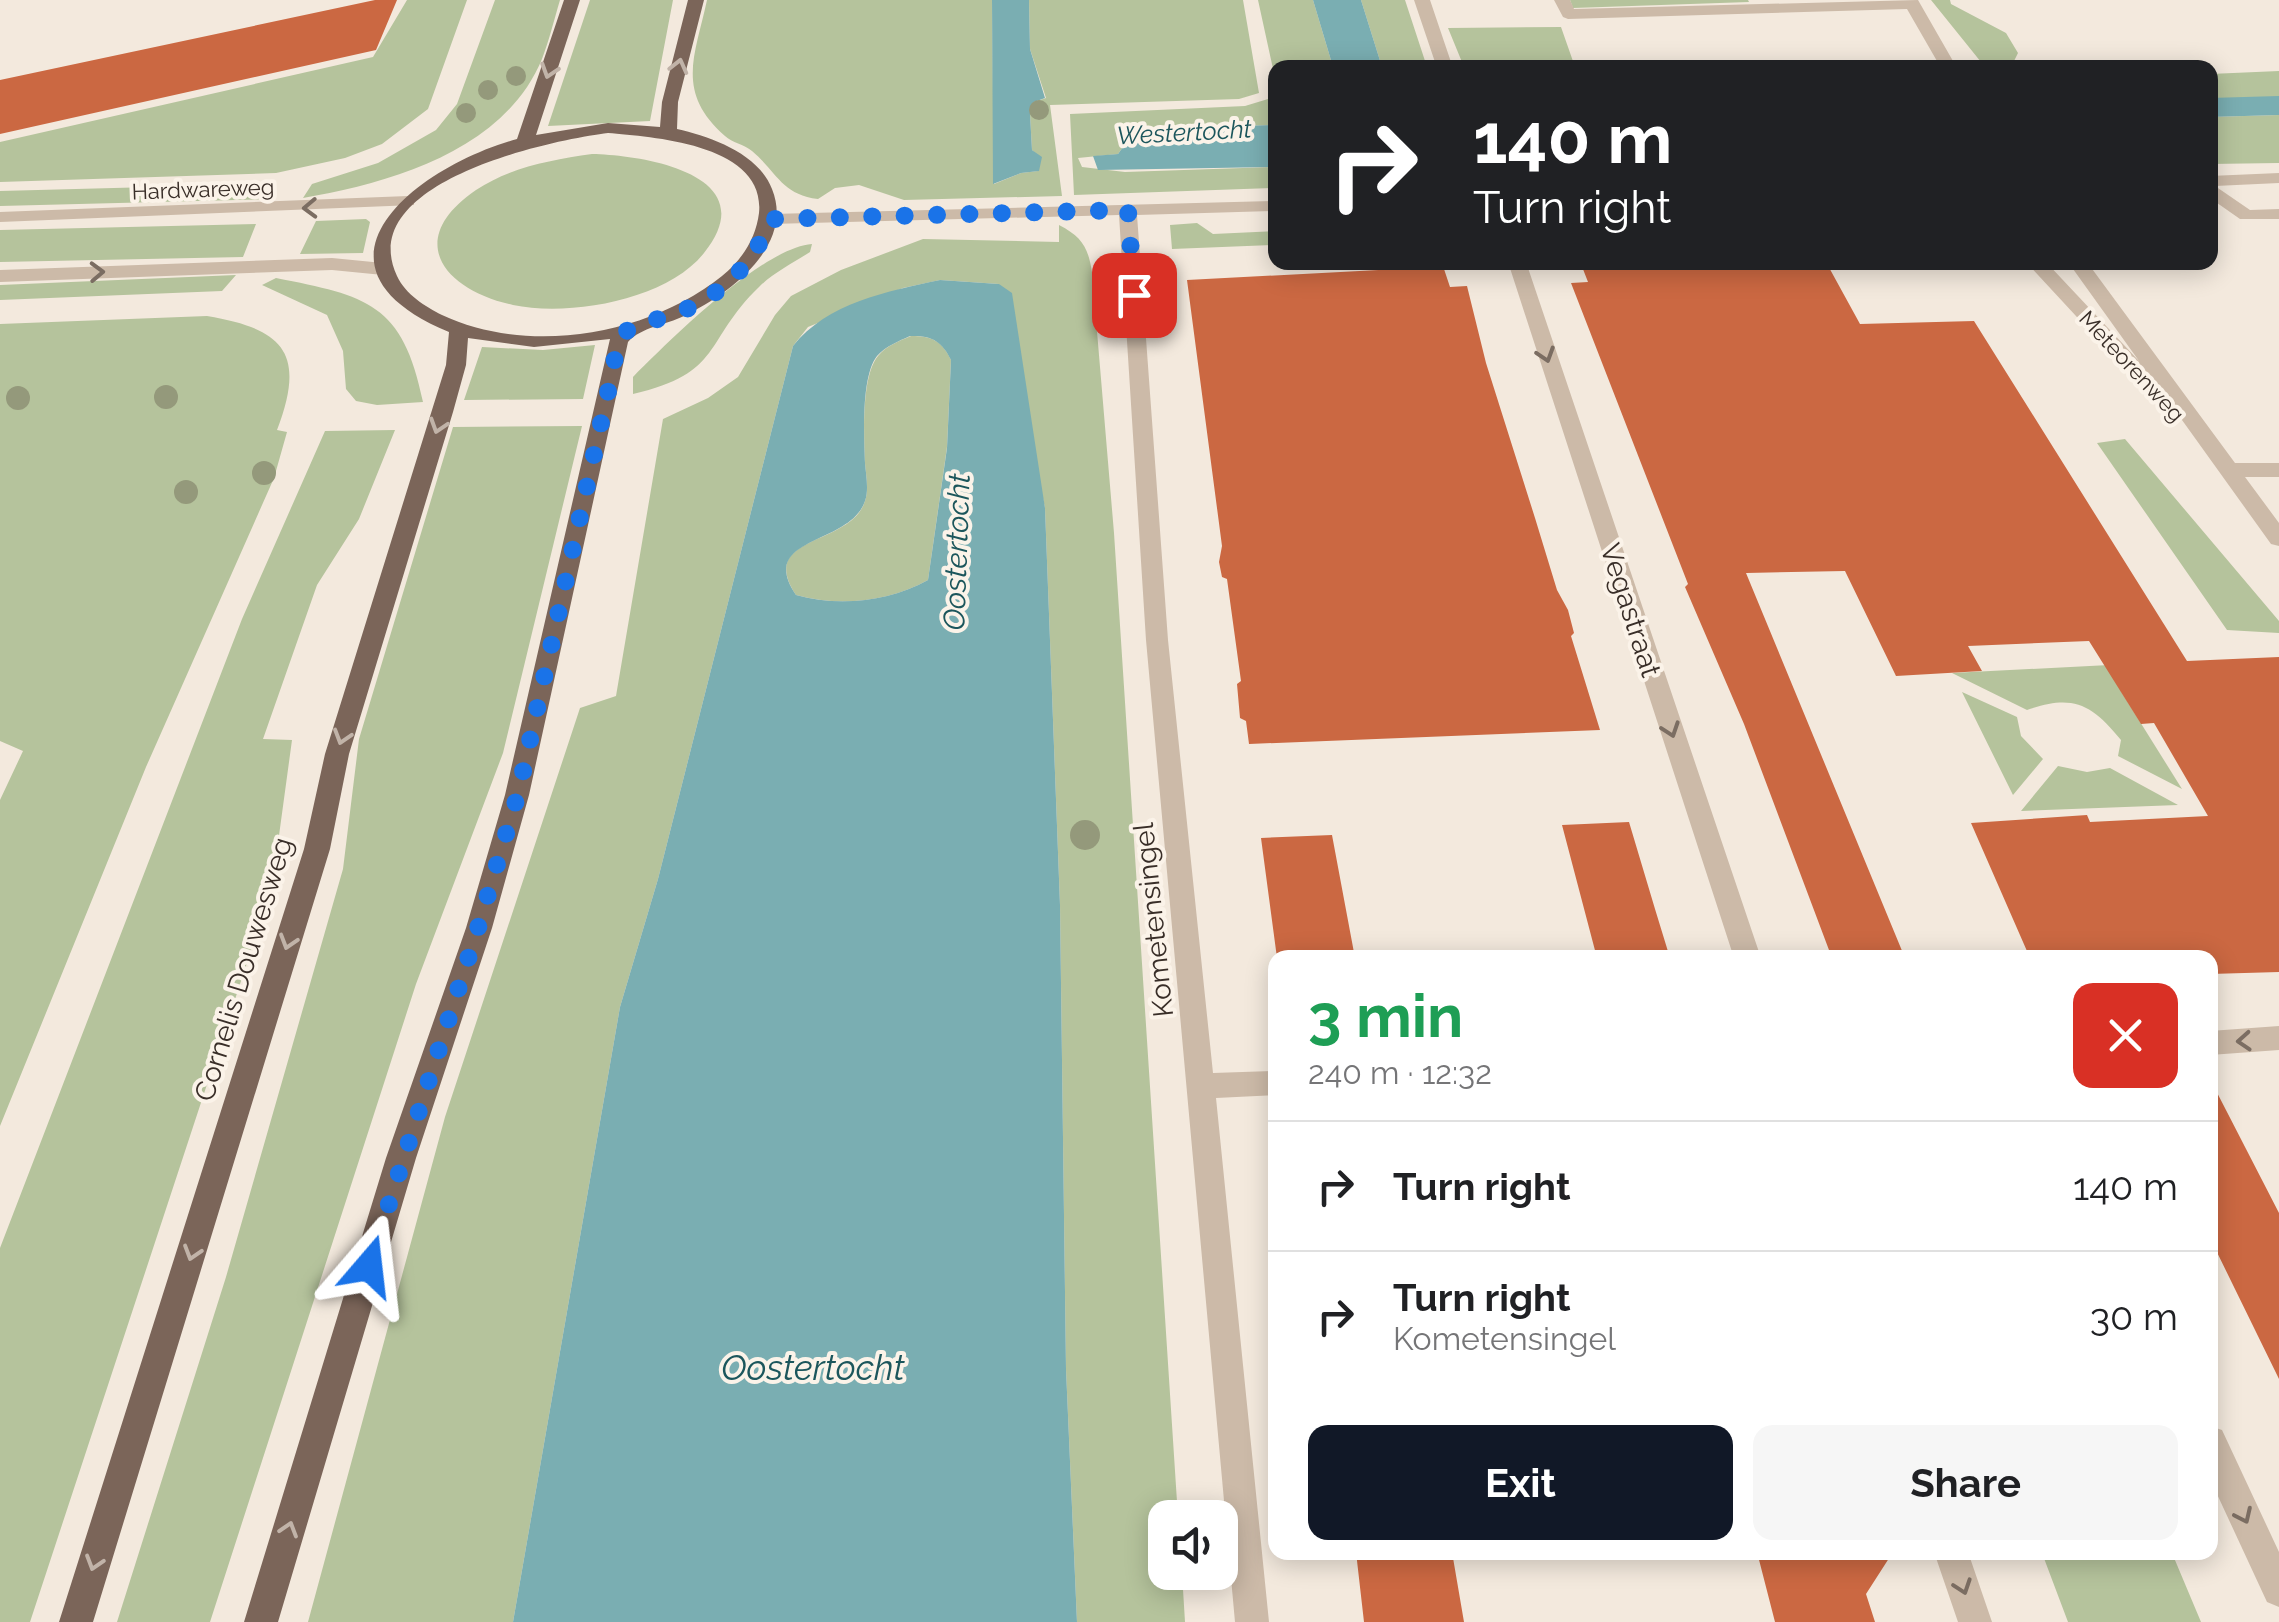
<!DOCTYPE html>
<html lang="en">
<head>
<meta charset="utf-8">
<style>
	body { margin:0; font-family:Raleway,sans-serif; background:#f6f6f6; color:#202124; height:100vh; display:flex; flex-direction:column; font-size:38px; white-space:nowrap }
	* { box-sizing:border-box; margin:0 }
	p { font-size:32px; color:#757577 }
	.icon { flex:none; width:55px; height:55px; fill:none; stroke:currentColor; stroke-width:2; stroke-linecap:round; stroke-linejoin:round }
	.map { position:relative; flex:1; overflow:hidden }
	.side { position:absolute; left:1268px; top:950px; width:950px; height:610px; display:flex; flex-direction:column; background:#fff; border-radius:20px; box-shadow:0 5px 25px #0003 }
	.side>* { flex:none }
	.top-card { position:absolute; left:1268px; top:60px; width:950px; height:210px; border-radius:20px; box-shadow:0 5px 25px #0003; background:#202124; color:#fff; overflow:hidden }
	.fabs { position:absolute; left:1148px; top:1500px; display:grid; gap:20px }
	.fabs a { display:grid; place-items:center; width:90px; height:90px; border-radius:20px; background:#fff; box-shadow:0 5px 25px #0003; font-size:50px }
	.pin { position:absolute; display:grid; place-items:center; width:85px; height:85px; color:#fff; margin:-42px; border-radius:20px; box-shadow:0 5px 15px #0006 }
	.me { position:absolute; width:110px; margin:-55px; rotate:17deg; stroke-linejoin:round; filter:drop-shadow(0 0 8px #0008) }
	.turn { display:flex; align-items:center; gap:35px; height:210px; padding:0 40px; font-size:45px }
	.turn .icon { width:130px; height:130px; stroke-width:2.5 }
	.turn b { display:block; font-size:70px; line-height:85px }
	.round { display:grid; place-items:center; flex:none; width:105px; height:105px; border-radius:20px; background:#f6f6f6 }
	.overview { display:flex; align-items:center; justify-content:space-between; height:170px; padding:0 40px }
	h1 { font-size:60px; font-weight:700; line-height:75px; color:#1e9e55 }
	.cta { display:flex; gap:20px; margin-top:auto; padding:20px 40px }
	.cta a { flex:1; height:115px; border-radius:20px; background:#111827; color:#fff; font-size:40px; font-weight:700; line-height:115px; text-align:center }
	.cta a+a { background:#f6f6f6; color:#202124 }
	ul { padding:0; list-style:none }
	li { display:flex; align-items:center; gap:30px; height:130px; padding:0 40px; border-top:2px solid #e0e0e0 }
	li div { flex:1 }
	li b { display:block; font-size:38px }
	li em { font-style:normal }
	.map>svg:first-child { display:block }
	.green { fill:#b5c39c }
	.water { fill:#7aaeb2; fill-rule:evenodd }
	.building { fill:#cb6842 }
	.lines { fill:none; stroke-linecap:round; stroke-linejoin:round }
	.minor { fill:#ccbaa8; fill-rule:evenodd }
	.major { fill:#7b6559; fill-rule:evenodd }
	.tree { fill:#94997b }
	.oneway { stroke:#c1b3a8 }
	.oneway2 { stroke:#7b6d62 }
	.route { stroke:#1a73e8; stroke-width:18; stroke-dasharray:0 32.4 }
	.labels { text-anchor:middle; stroke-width:8; stroke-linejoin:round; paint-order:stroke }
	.far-street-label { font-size:22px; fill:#392e28; stroke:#fbf3e9 }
	.far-water-label { font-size:25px; font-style:italic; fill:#1c565c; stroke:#fbf3e9 }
	.street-label { font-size:28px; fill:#392e28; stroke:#fbf3e9 }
	.water-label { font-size:30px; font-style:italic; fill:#1c565c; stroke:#fbf3e9 }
	.near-water-label { font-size:35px; font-style:italic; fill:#1c565c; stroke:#fbf3e9 }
</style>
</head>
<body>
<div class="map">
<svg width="2279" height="1622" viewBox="0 0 2279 1622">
	<rect width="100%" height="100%" fill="#f3e9dd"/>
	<!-- green -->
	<path class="green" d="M407 0H467L428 109 382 144 345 158 276 173 0 182V142L373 57Z
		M495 0H560C554 20 549 41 542 59 504 151 390 183 303 198L312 184 378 163 436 130 457 104Z
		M590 0H673L650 121 548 126Z
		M707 0H992L994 184 1021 173 1038 171 1041 158 1032 150 1030 114 1034 102 1046 98 1030 49 1029 0H1243L1259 93 1239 99 1050 105 1062 196 904 200 859 185 835 188 818 199C781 194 778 173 752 151 744 144 732 143 725 136 675 92 695 56 707 0Z
		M1258 0H1313L1333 67 1275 68V78Z
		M1361 0H1405L1427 67H1382Z
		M1570 0H1748L1749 2 1573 8Z
		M1931 0H1950L1951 4 2006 33 2018 53 2011 67H1985Z
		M1561 27 1575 67H1464L1448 28Z
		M2279 71V97L2210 99V74Z
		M1275 88V125L1123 130V147L1118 154 1078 158 1082 167 1125 172 1275 167V188L1074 195 1070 114 1245 106 1268 99Z
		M2279 115V163L2210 164V117Z
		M592 154C642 155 767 174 704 253 667 300 569 317 513 305 444 290 403 240 476 190 511 167 551 160 592 154Z
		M266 184 274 199 0 206V191Z
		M366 219 370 222 363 253 300 254 316 221Z
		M1197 223 1213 234 1275 231V245L1172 249 1170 225Z
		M256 224 243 257 0 262V230Z
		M1059 225C1082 237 1088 247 1092 272L1114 533 1178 1517 1165 1518V1572L1182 1573 1185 1622H1077L1066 1369 1060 905 1045 508 999 284 940 280 903 288 808 327 793 346 658 879 620 1007 513 1622H308L445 1117 580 708 616 696 663 419 708 398 738 377 775 315 791 296 841 270 923 239 1059 242Z
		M812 244 810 252C793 263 773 273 759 287 703 341 724 373 633 394V377C669 341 762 248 812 244Z
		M236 275 222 291 0 300V285Z
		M276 278C367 296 403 303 423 402L377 405 356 401 346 389 343 351 327 315 262 285Z
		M207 316C285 329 306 354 277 430L287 432 274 478 146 767 0 1126V800L23 751 0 741V324Z
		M911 336C932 336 942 341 951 360L947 447 928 580C889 602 839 607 796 595 756 534 851 547 865 501 869 490 866 475 865 463 864 437 861 376 878 356 886 346 899 341 911 336Z
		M595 345 583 399 464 400 482 347 543 350Z
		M582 426 503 753 416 984 210 1622H117L226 1277 343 869 359 739 453 427Z
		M395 430 359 519 317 585 263 739 292 740 272 887 30 1622H0V1248L242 619 325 431Z
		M2125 439 2279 621V633L2227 630 2097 443Z
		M2109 665 2122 693 2182 789 2118 756 2121 740C2091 703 2072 694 2027 710L1952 673Z
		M1962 692 2017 717 2021 736 2043 759 2013 795Z
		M2058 766 2087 772 2110 768 2178 805 2021 811Z
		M2042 1553H2172L2201 1622H2068Z"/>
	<!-- water -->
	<path class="water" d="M992 0H1029L1030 49 1045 98 1034 102 1030 114 1032 150 1042 157 1039 171 1021 173 993 184Z
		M1313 0H1361L1382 67H1333Z
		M2279 96V115L2210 117V98Z
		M1275 125V167L1098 170 1093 156 1118 154 1123 147 1122 130Z
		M940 280 999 284 1012 293 1045 508 1060 905 1066 1369 1077 1622H513L620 1007 658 879 793 346C827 303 888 291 940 280ZM910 336C931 335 942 341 951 360L947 448 928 580C889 602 838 607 796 595 756 536 850 546 865 501 869 490 866 475 865 463 864 437 861 376 877 356 886 346 899 341 910 336Z"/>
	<!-- building -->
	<path class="building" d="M375 0H397L376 50 0 134V80Z
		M1826 262 1860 324 1974 321 2187 661 2279 657V972L2210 974V958H2030L1971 823 2087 815 2090 822 2208 816 2154 723 2141 724 2089 641 1968 646 1982 671 1896 676 1845 571 1746 573 1905 958H1832L1744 724 1685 587 1688 584 1571 283 1588 282 1581 264Z
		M1416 268 1444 269 1450 287 1467 286 1486 363 1535 518 1557 590 1568 610 1574 633 1571 636 1600 730 1249 744 1246 721 1240 718 1237 684 1241 681 1227 579 1222 577 1219 562 1222 546 1187 280Z
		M1629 822 1655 909 1670 958H1597L1562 825Z
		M1332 835 1355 958H1277L1261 838Z
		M2210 1079 2279 1213V1379L2210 1238Z
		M1356 1552H1452L1464 1622H1364Z
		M1757 1552H1893L1866 1594 1875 1622H1775Z"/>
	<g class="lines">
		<!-- minor -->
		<path class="minor" d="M1414 0H1430L1453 68H1437Z
			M1554 0H1570L1574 9 1918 0 1957 68H1941L1907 9 1568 19 1563 17Z
			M2279 173V183L2215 186 2250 210 2279 209V219H2240L2210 198V176Z
			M408 196 414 197V205L0 222V212Z
			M1275 201V211L1137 215 1168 640 1213 1073 1275 1071V1095L1216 1098 1269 1622H1235L1146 640 1119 215 771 224 762 219 771 214Z
			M332 258 383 263 392 269 383 275 332 270 0 282V270Z
			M1508 262H1526L1761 958H1734Z
			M2026 262H2046L2139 361 2068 262H2087L2235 463H2279V477H2245L2279 523V546L2271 544 2154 381 2138 383Z
			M2279 1026V1050L2210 1055V1031Z
			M2210 1426 2222 1430 2279 1552V1607L2267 1602 2210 1479Z
			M1934 1552H1968L1992 1622H1958Z"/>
		<!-- major -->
		<path class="major" d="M564 0H580L536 135 608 123 660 127 662 102 688 0H704L678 102 677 129C711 137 758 153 772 189 795 246 729 294 684 316 666 325 641 327 628 342L529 795 492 928 416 1158 278 1622H244L386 1158 466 928 505 795 610 339 534 347 468 338 466 365 453 412 349 754 330 849 93 1622H59L304 849 325 754 446 365 449 332C291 266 415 167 517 139ZM608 133C653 137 766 144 759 213 756 238 742 260 722 276 648 335 530 356 442 315 426 307 405 294 397 276 353 182 551 140 608 133Z"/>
	</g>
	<!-- trees -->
	<g class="tree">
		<circle cx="516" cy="76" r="10"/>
		<circle cx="488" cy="90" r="10"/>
		<circle cx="1039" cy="110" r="10"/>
		<circle cx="466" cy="113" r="10"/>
		<circle cx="166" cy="397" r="12"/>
		<circle cx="18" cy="398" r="12"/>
		<circle cx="264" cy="473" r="12"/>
		<circle cx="186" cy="492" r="12"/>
		<circle cx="1085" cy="835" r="15"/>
	</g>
	<!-- one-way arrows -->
	<defs><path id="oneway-chevron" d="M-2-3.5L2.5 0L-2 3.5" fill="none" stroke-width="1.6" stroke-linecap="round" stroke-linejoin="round" transform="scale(2.5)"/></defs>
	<g class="oneway">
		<use href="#oneway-chevron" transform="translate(679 66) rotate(-76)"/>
		<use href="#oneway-chevron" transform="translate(549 71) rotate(108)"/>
		<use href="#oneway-chevron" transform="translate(438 426) rotate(108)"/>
		<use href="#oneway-chevron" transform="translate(342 737) rotate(107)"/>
		<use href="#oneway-chevron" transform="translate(288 942) rotate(107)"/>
		<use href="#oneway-chevron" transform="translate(192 1253) rotate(107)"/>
		<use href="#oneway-chevron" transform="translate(289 1529) rotate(-73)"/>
		<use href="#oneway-chevron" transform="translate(94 1563) rotate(107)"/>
	</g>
	<g class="oneway2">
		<use href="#oneway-chevron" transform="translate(310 208) rotate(178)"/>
		<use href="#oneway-chevron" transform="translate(97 272) rotate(-2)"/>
		<use href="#oneway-chevron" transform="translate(1546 355) rotate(72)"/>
		<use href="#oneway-chevron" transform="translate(1671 730) rotate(71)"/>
		<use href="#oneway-chevron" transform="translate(2244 1041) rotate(176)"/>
		<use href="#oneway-chevron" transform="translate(2244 1516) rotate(65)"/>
		<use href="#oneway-chevron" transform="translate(1963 1587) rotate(71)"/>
	</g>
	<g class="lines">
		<!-- route -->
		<path class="route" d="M369 1266 478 928 518 794 612 374C615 360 616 340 628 330 639 321 659 320 673 315 722 295 752 267 771 219L1128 210 1134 295"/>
	</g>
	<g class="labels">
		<!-- far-street labels -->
		<g class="far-street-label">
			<text transform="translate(203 189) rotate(-2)" y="8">Hardwareweg</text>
			<text transform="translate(2132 366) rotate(47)" y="8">Meteorenweg</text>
		</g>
		<!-- far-water labels -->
		<g class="far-water-label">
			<text transform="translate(1184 132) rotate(-3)" y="9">Westertocht</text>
		</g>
		<!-- street labels -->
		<g class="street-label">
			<text transform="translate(1631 610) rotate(72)" y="10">Vegastraat</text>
			<text transform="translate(1153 920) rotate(-96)" y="10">Kometensingel</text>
			<text transform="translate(243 969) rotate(-73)" y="10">Cornelis Douwesweg</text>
		</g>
		<!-- water labels -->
		<g class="water-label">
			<text transform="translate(957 552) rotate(-88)" y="10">Oostertocht</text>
		</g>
		<!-- near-water labels -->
		<g class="near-water-label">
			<text x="813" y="1380">Oostertocht</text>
		</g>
	</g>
</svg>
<div class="fabs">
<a><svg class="icon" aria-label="sound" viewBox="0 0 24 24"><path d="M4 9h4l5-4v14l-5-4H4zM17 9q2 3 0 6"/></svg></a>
</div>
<div class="pin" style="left:1134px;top:295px;background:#d93025"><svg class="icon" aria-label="arrive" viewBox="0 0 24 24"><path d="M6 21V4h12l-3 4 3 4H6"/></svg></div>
<svg class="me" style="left:369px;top:1266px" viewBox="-20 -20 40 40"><path d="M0-17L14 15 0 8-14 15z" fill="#1a73e8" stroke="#fff" stroke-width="4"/></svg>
<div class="top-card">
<div class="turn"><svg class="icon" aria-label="right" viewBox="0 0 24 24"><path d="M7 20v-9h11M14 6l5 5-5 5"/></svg><div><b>140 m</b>Turn right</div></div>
</div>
<section class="side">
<div class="overview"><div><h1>3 min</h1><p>240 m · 12:32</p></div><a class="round" style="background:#d93025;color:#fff"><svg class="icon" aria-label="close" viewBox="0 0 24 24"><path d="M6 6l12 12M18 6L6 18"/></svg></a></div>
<ul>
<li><svg class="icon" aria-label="right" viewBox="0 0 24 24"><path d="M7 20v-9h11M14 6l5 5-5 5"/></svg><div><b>Turn right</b></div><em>140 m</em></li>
<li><svg class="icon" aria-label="right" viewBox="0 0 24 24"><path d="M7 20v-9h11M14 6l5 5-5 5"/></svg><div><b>Turn right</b><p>Kometensingel</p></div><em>30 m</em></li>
</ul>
<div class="cta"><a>Exit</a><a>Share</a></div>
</section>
</div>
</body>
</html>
